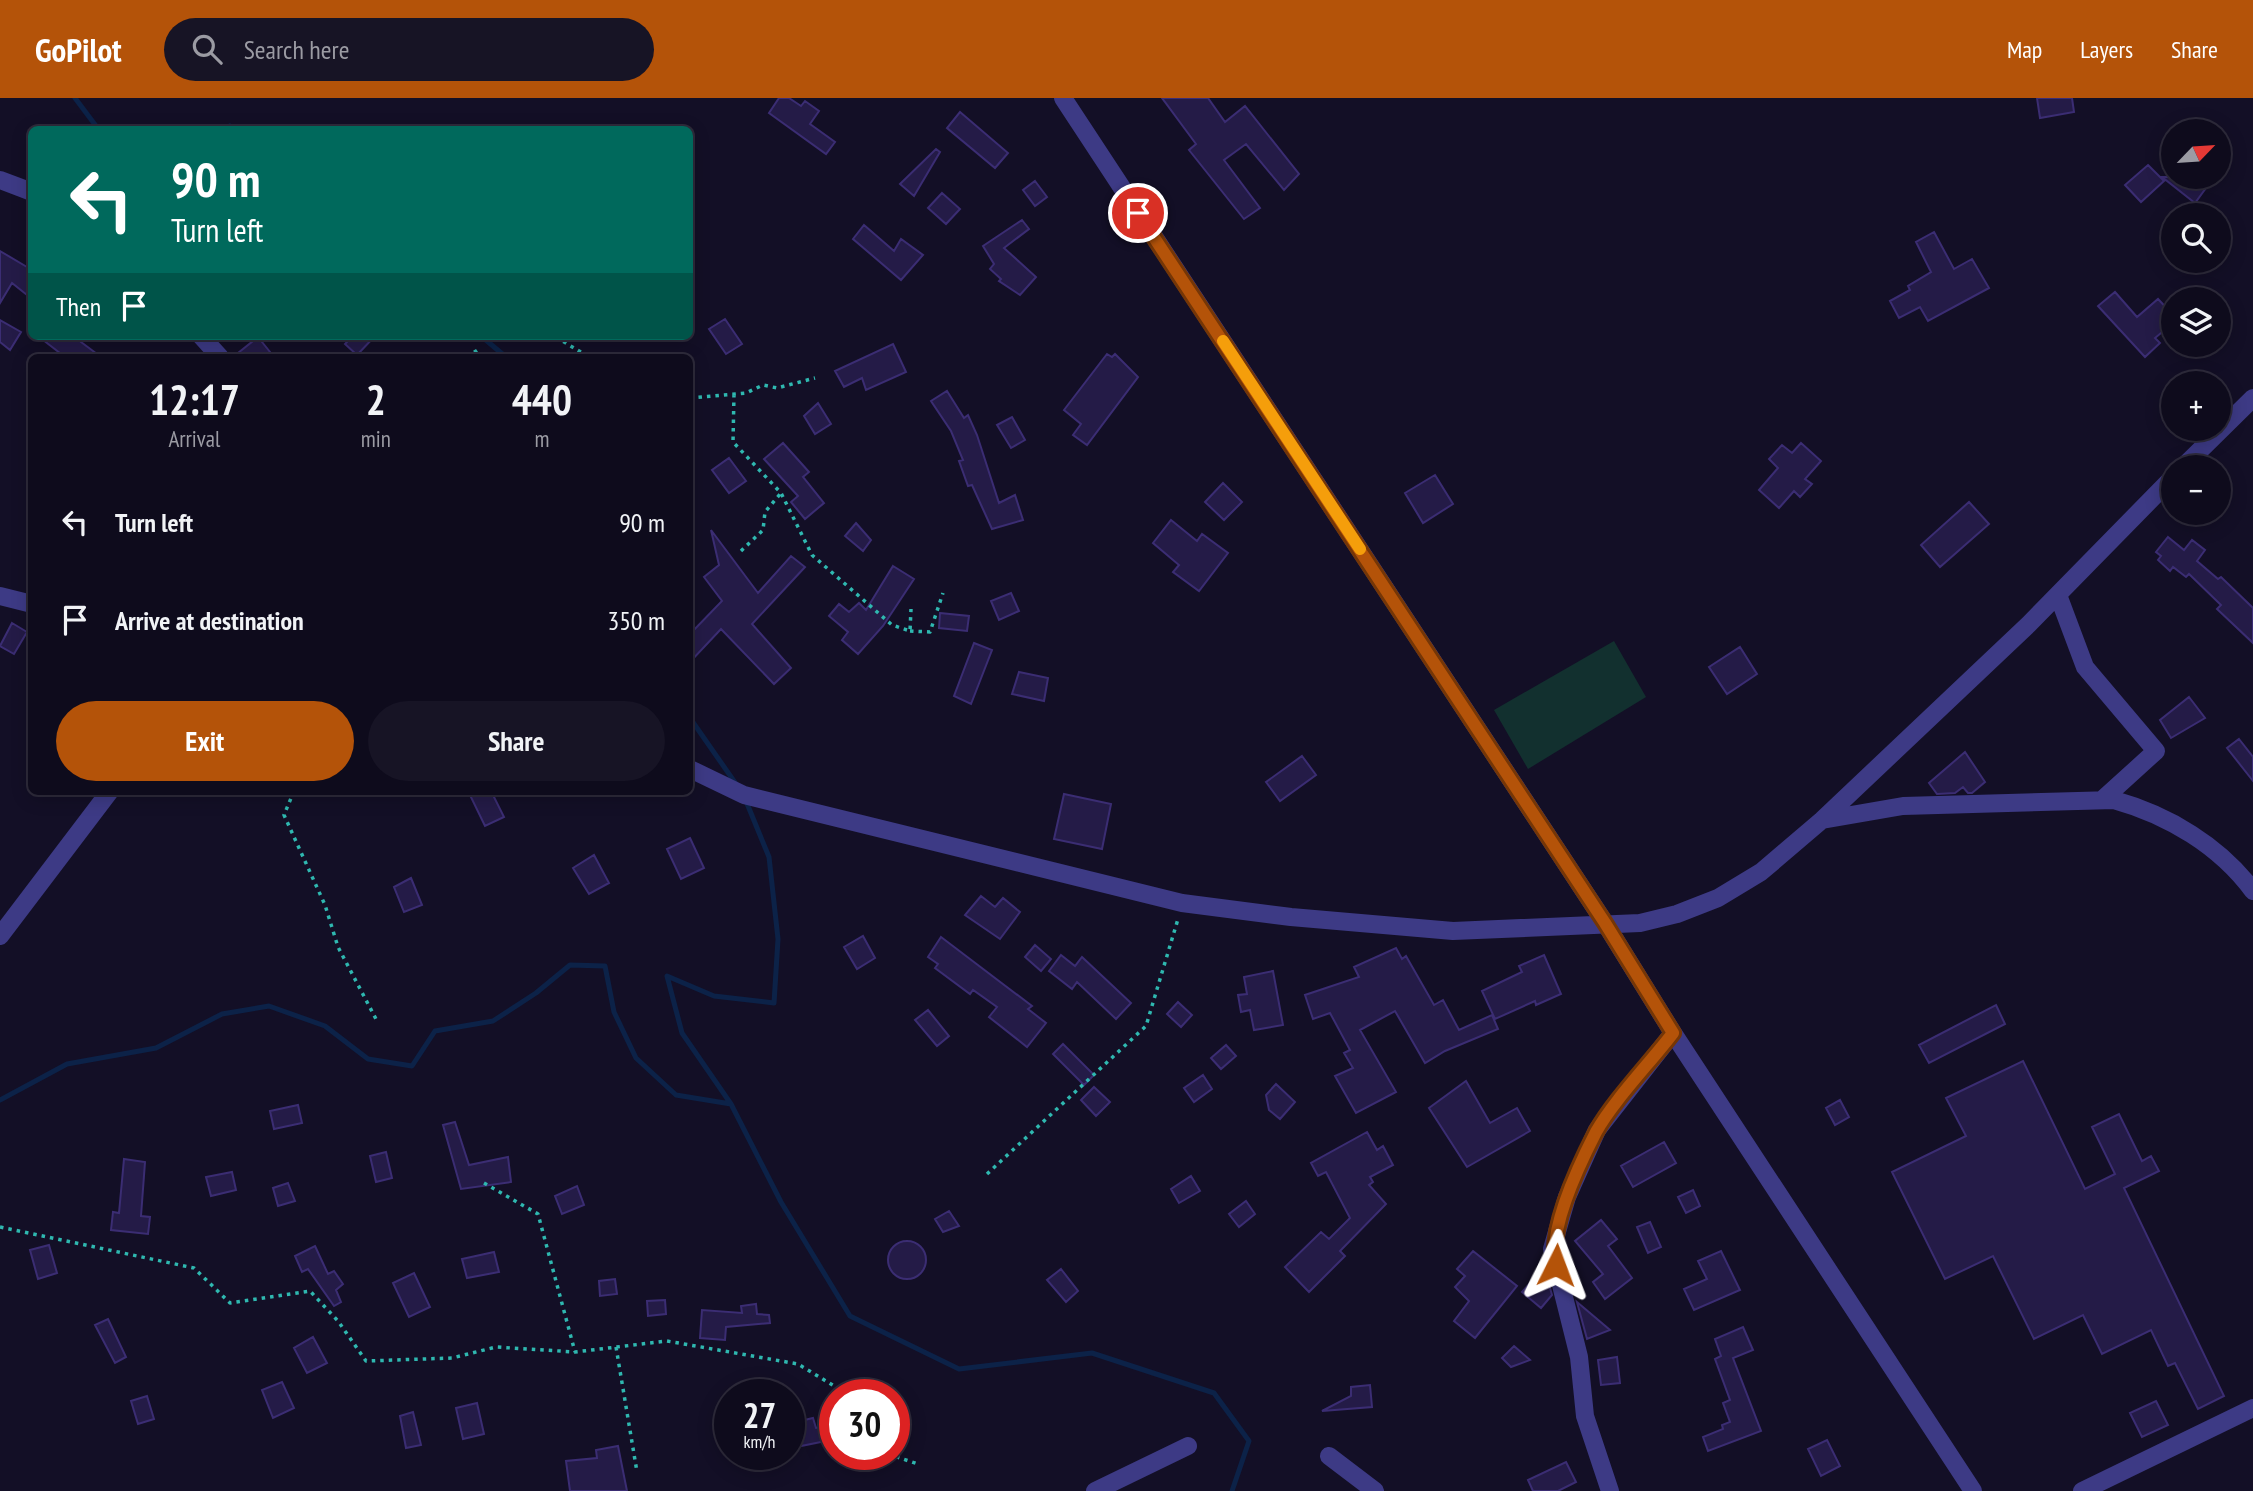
<!DOCTYPE html>
<html lang="en">
<head>
<meta charset="utf-8">
<style>
	body { margin:0; font-family:"PT Sans Narrow",sans-serif; background:#171425; color:#f1f3f6; height:100vh; display:flex; flex-direction:column; font-size:26px; white-space:nowrap }
	* { box-sizing:border-box; margin:0 }
	p { font-size:23px; color:#9b9ba3 }
	.icon { flex:none; width:38px; height:38px; fill:none; stroke:currentColor; stroke-width:2; stroke-linecap:round; stroke-linejoin:round }
	.map { position:relative; flex:1; overflow:hidden }
	.drawer { position:absolute; left:28px; top:256px; width:665px; height:441px; display:flex; flex-direction:column; background:#0e0b1c; border-radius:10px; box-shadow:0 4px 18px #0003,0 0 0 2px #2e2b3b }
	.drawer>* { flex:none }
	.hud { position:absolute; left:28px; top:28px; width:665px; height:214px; border-radius:10px; box-shadow:0 4px 18px #0003,0 0 0 2px #2e2b3b; background:#00695c; color:#fff; overflow:hidden }
	.needle { width:46px; rotate:65deg }
	.controls { position:absolute; left:2161px; top:21px; display:grid; gap:14px }
	.controls a { display:grid; place-items:center; width:70px; height:70px; border-radius:50%; background:#0e0b1c; box-shadow:0 4px 18px #0003,0 0 0 2px #2e2b3b; font-size:35px }
	.speed { position:absolute; left:714px; top:1281px; display:flex; gap:14px; font-size:35px; font-weight:700; text-align:center }
	.speed>* { display:grid; place-content:center; width:91px; height:91px; border-radius:50%; background:#0e0b1c; box-shadow:0 4px 18px #0003,0 0 0 2px #2e2b3b; line-height:1 }
	.speed small { font-size:18px; font-weight:400 }
	.speed .limit { border:10px solid #d22; background:#fff; color:#111 }
	.pin { position:absolute; display:grid; place-items:center; width:60px; height:60px; color:#fff; margin:-30px; border:4px solid #fff; border-radius:50%; box-shadow:0 2px 7px #0007 }
	.me { position:absolute; width:77px; margin:-38px; rotate:3deg; stroke-linejoin:round; filter:drop-shadow(0 0 5px #0008) }
	.turn { display:flex; align-items:center; gap:24px; height:147px; padding:0 28px; font-size:32px }
	.turn .icon { width:91px; height:91px; stroke-width:2.5 }
	.turn b { display:block; font-size:49px; line-height:60px }
	.then { display:flex; align-items:center; height:66px; padding:0 28px; background:#0003; gap:14px; font-size:26px }
	.eta { display:flex; justify-content:space-evenly; align-items:center; height:119px; text-align:center }
	.eta b { font-size:42px; font-weight:600; line-height:49px }
	.primary-button { display:flex; gap:14px; margin-top:auto; padding:14px 28px }
	.primary-button a { flex:1; height:80px; border-radius:42px; background:#b45309; color:#fff; font-size:28px; font-weight:600; line-height:80px; text-align:center }
	.primary-button a+a { background:#171425; color:#f1f3f6 }
	ul { padding:0; list-style:none }
	li { display:flex; align-items:center; gap:21px; height:98px; padding:0 28px }
	li div { flex:1 }
	li b { display:block; font-size:26px }
	li em { font-style:normal }
	header { display:flex; align-items:center; gap:42px; box-sizing:border-box; height:98px; padding:0 35px; background:#b45309; color:#fff }
	header strong { font-size:33px }
	nav { display:flex; gap:38px; margin-inline-start:auto; font-size:24px }
	.search { width:490px; height:63px; background:#171425; display:flex; align-items:center; gap:18px; box-sizing:border-box; padding:0 24px; border-radius:38px; color:#9b9ba3; font-size:26px }
	.map>svg:first-child { display:block }
	.green { fill:#12302f }
	.lines { fill:none; stroke-linecap:round; stroke-linejoin:round }
	.stream { stroke:#0c2248; stroke-width:5 }
	.building { fill:#241b47; stroke:#3b2d73; stroke-width:2 }
	.path { stroke:#2fb8b0; stroke-width:3.5; stroke-dasharray:3.5 5; stroke-linecap:butt }
	.minor { stroke:#3d3a85; stroke-width:18 }
	.route-casing { stroke:#753606; stroke-width:18 }
	.route { stroke:#b45309; stroke-width:12 }
	.slow { stroke:#f59e0b; stroke-width:12 }
</style>
</head>
<body>
<header>
<strong>GoPilot</strong>
<div class="search"><svg class="icon" aria-label="search" viewBox="0 0 24 24"><circle cx="10" cy="10" r="6"/><path d="M15 15l6 6"/></svg>Search here</div>
<nav><a>Map</a><a>Layers</a><a>Share</a></nav>
</header>
<div class="map">
<svg width="2253" height="1393" viewBox="0 0 2253 1393">
	<rect width="100%" height="100%" fill="#130f26"/>
	<!-- green -->
	<path class="green" d="M1614 543 1646 599 1528 671 1494 612Z"/>
	<g class="lines">
		<!-- stream -->
		<path class="stream" d="M75 0 99 32
			M227 32 230 28 234 32
			M481 238 506 259
			M690 620 736 686
			M746 703 769 759 778 841 774 905 714 898 667 878 682 935 731 1006 781 1104 850 1218 959 1271 1092 1255 1214 1295 1249 1343 1232 1393
			M0 1002 67 966 156 950 222 916 269 908 325 928 368 961 412 968 435 933 493 923 536 895 570 867 605 868 614 914 636 960 676 997 731 1006"/>
	</g>
	<!-- building -->
	<path class="building" d="M779 0H789L801 8 805 3 819 13 810 26 835 44 826 56 769 15Z
		M1162 0H1208L1225 24 1245 8 1299 76 1284 92 1246 46 1224 62 1260 110 1244 121 1189 52 1196 46Z
		M2037 0H2072L2074 14 2040 20Z
		M960 14 1008 55 995 70 947 30Z
		M936 51 940 54 914 98 900 86Z
		M2148 67 2164 83 2141 104 2125 87Z
		M2162 79H2214L2195 105Z
		M1035 83 1047 99 1035 108 1023 92Z
		M942 95 960 111 946 126 928 110Z
		M1022 122 1029 131 1004 150 1036 179 1020 197 999 183 1001 181 990 171 994 166 983 148Z
		M864 127 894 153 901 141 923 157 901 182 853 141Z
		M1934 134 1954 171 1972 161 1989 190 1928 223 1920 209 1899 220 1890 203 1910 192 1908 188 1931 174 1916 144Z
		M0 153 32 172V201L12 185 0 205Z
		M2115 194 2137 219 2158 201 2174 218V224L2155 240 2160 245 2145 259 2098 208Z
		M725 221 742 246 726 256 709 231Z
		M0 222 21 234 10 252 0 244Z
		M38 238H73L101 259H65Z
		M353 238H375L357 257 345 246Z
		M258 239 274 259H233Z
		M893 246 906 274 866 292 862 280 844 289 835 273Z
		M1107 256 1112 259 1115 256 1138 279 1087 347 1073 337 1081 326 1064 312Z
		M947 293 964 320 968 317 977 337 999 405 1015 397 1023 422 992 431 972 387 968 388 959 363 963 362 951 333 931 303Z
		M818 305 831 326 815 336 804 318Z
		M1012 319 1025 342 1011 350 997 327Z
		M783 345 809 374 803 379 824 405 805 421 791 404 798 398 764 361Z
		M1801 345 1821 363 1805 381 1812 386 1800 399 1794 393 1779 410 1759 392 1778 370 1769 361 1782 347 1792 355Z
		M729 360 746 383 729 395 712 372Z
		M1435 377 1453 406 1423 425 1405 395Z
		M1223 385 1242 404 1224 422 1205 404Z
		M1969 404 1989 426 1940 469 1921 447Z
		M1171 422 1197 443 1202 436 1228 455 1199 493 1173 474 1179 467 1153 445Z
		M856 425 871 442 863 453 845 438Z
		M711 432 758 495 791 458 805 469 752 526 791 570 774 586 721 531 690 564V536L722 503 704 479 719 467Z
		M2168 439 2184 452 2192 442 2205 452 2197 463 2218 481 2221 479 2253 510V545L2217 511 2221 507 2189 476 2186 479 2173 469 2170 473 2158 462 2161 458 2156 454Z
		M893 468 914 481 883 528 858 556 842 542 848 534 829 518 839 506 849 514 859 505 866 512Z
		M1011 495 1019 513 999 522 991 503Z
		M940 515 969 518 967 533 939 530Z
		M12 525 27 534 14 556 0 548Z
		M974 545 992 552 971 606 954 598Z
		M1740 549 1757 576 1727 596 1709 569Z
		M1019 574 1048 580 1044 603 1012 596Z
		M2189 599 2205 620 2171 640 2160 622Z
		M2239 641 2253 659V683L2227 650Z
		M1965 654 1985 684 1972 695H1968L1963 689 1955 695 1937 696 1929 685Z
		M1302 658 1316 677 1280 703 1266 684Z
		M468 693H491L504 719 485 728Z
		M1064 696 1111 706 1102 751 1054 741Z
		M690 740 704 770 681 781 667 751Z
		M594 757 609 785 589 796 573 770Z
		M411 780 422 807 404 814 394 789Z
		M981 798 995 809 1003 800 1020 814 1000 841 965 817Z
		M863 838 875 860 857 871 844 849Z
		M941 839 1032 908 1028 911 1046 925 1027 949 989 919 997 909 973 892 970 896 935 870 938 866 928 859Z
		M1035 847 1051 861 1041 873 1025 859Z
		M1396 850 1402 861 1406 858 1434 907 1443 902 1459 932 1492 917 1498 931 1445 953 1425 965 1395 913 1360 932 1396 994 1356 1015 1335 978 1353 970 1344 955 1350 952 1330 915 1313 921 1305 897 1359 879 1354 869Z
		M1061 857 1075 868 1082 859 1131 905 1116 921 1077 884 1072 891 1049 873Z
		M1544 857 1561 896 1536 907 1535 903 1495 921 1482 893 1522 874 1519 868Z
		M1273 873 1283 927 1254 932 1250 912 1241 914 1238 897 1247 896 1244 879Z
		M1178 904 1192 917 1181 929 1167 916Z
		M1996 907 2005 926 1929 965 1919 947Z
		M928 912 949 938 937 948 915 922Z
		M1063 946 1094 977 1084 987 1053 956Z
		M1226 947 1236 958 1221 971 1211 960Z
		M2023 963 2085 1091 2115 1076 2092 1029 2119 1016 2142 1063 2151 1058 2159 1073 2124 1090 2224 1298 2198 1311 2175 1265 2168 1268 2151 1232 2102 1256 2083 1217 2034 1241 1993 1158 1945 1181 1892 1074 1966 1038 1946 1000Z
		M1203 977 1212 991 1194 1004 1184 990Z
		M1466 983 1490 1025 1517 1010 1530 1033 1467 1069 1429 1010Z
		M1276 986 1295 1004 1280 1021 1269 1012 1266 997Z
		M1094 989 1110 1004 1096 1018 1081 1002Z
		M1840 1002 1849 1019 1835 1027 1826 1010Z
		M298 1007 302 1025 274 1031 270 1013Z
		M455 1024 469 1067 508 1059 511 1084 461 1091 443 1027Z
		M1367 1034 1377 1052 1383 1048 1393 1067 1370 1079 1373 1084 1369 1087 1386 1106 1340 1153 1345 1158 1309 1194 1285 1169 1321 1134 1329 1141 1350 1120 1326 1074 1318 1078 1311 1065Z
		M1664 1044 1676 1065 1633 1089 1621 1068Z
		M386 1054 392 1080 376 1084 370 1058Z
		M124 1061 145 1064 141 1118 150 1119 148 1136 111 1132 113 1114 119 1115Z
		M232 1074 236 1092 211 1098 206 1079Z
		M1191 1078 1200 1093 1179 1105 1171 1091Z
		M288 1085 295 1103 278 1108 273 1090Z
		M577 1088 584 1107 562 1116 555 1098Z
		M1693 1092 1700 1108 1686 1115 1678 1099Z
		M1246 1103 1255 1116 1239 1129 1229 1116Z
		M949 1113 959 1128 943 1134 935 1121Z
		M1601 1122 1617 1141 1608 1148 1632 1180 1605 1201 1593 1184 1603 1176 1575 1143Z
		M1650 1124 1661 1149 1648 1155 1637 1129Z
		M888 1162a19 19 0 1 1 38 0a19 19 0 1 1-38 0Z
		M49 1147 57 1175 38 1181 30 1152Z
		M315 1148 328 1176 334 1173 343 1186 336 1192 341 1204 334 1208 308 1171 302 1174 295 1158Z
		M1473 1153 1517 1188 1475 1240 1454 1223 1469 1203 1455 1189 1465 1178 1457 1171Z
		M1721 1153 1740 1192 1694 1212 1684 1191 1707 1181 1698 1163Z
		M494 1154 499 1174 467 1180 462 1161Z
		M1061 1171 1078 1193 1066 1204 1047 1182Z
		M1541 1173 1547 1179 1552 1197 1541 1210 1522 1194Z
		M414 1175 430 1209 409 1219 393 1185Z
		M615 1181 617 1196 600 1198 599 1183Z
		M665 1202 666 1216 648 1218 647 1203Z
		M1577 1204 1610 1232 1587 1241Z
		M756 1206 757 1216 769 1217 770 1225 726 1229 725 1242 700 1240 702 1212 742 1215 741 1208Z
		M108 1221 126 1259 115 1265 95 1227Z
		M1743 1229 1753 1252 1733 1260 1761 1333 1708 1353 1703 1339 1723 1331 1722 1327 1730 1324 1723 1305 1730 1302 1715 1261 1721 1258 1715 1241Z
		M313 1239 327 1265 307 1275 294 1250Z
		M1514 1248 1530 1262 1511 1269 1502 1260Z
		M1617 1259 1620 1285 1601 1287 1598 1262Z
		M282 1284 294 1310 273 1320 262 1292Z
		M1370 1287 1372 1309 1322 1313 1351 1298V1289Z
		M147 1298 154 1321 138 1326 131 1303Z
		M2156 1303 2168 1327 2142 1339 2130 1315Z
		M477 1305 484 1336 463 1341 456 1310Z
		M413 1314 421 1347 406 1350 400 1318Z
		M813 1320 816 1330 823 1329 826 1343 801 1348 796 1324Z
		M1827 1342 1840 1368 1821 1378 1808 1351Z
		M618 1348 627 1393H570L566 1363 597 1360 596 1352Z
		M1566 1364 1576 1384 1558 1393H1533L1528 1382Z"/>
	<g class="lines">
		<!-- path -->
		<path class="path" d="M513 242 559 241 589 259
			M467 259 479 251
			M734 296 733 344 781 395 812 457 892 527 910 533 911 511
			M690 300 746 295 763 287 777 290 815 280
			M741 453 763 432 765 414 781 395
			M910 533 930 534 943 495
			M294 693 284 717 325 807 338 849 376 921
			M987 1076 1146 928 1178 821
			M484 1085 538 1116 575 1254
			M0 1129 194 1170 230 1205 310 1193 338 1223 366 1263 452 1260 496 1249 575 1254 667 1243 798 1266 849 1297
			M616 1249 637 1374
			M888 1356 918 1366"/>
		<!-- minor -->
		<path class="minor" d="M1063 0 1605 825 1673 935 1973 1393
			M0 82 32 94
			M201 238 220 259
			M2183 369 2253 300
			M2058 497 2085 569 2156 653 2102 702
			M0 498 32 506
			M690 671 744 697 1182 805 1291 819 1453 833 1640 825 1677 816 1718 800 1761 774 1822 722 2029 526 2174 378
			M1822 722 1903 708 2114 702C2168 717 2220 748 2253 793
			M0 838 110 693
			M1329 1358 1375 1393
			M1095 1393 1188 1348
			M1610 1393 1585 1318 1579 1259 1552 1151 1567 1099 1597 1032 1673 935
			M2082 1393 2253 1310"/>
	</g>
	<g class="lines">
		<!-- route casing -->
		<g class="route-casing">
			<path id="route" d="M1138 115 1605 825 1673 935C1650 965 1614 1002 1596 1034 1579 1067 1548 1131 1556 1167"/>
		</g>
		<!-- route -->
		<use href="#route" class="route"/>
		<!-- slow -->
		<path class="slow" d="M1223 243 1360 451"/>
	</g>
</svg>
<div class="controls">
<a><svg class="needle" viewBox="-14 -14 28 28"><path d="M0-13l5 13h-10z" fill="#e53935"/><path d="M0 13l5-13h-10z" fill="#9b9ba3"/></svg></a>
<a><svg class="icon" aria-label="search" viewBox="0 0 24 24"><circle cx="10" cy="10" r="6"/><path d="M15 15l6 6"/></svg></a>
<a><svg class="icon" aria-label="layers" viewBox="0 0 24 24"><path d="M12 4l9 5-9 5-9-5zM3 14l9 5 9-5"/></svg></a>
<a>+</a>
<a>−</a>
</div>
<div class="speed"><div>27<small>km/h</small></div><div class="limit">30</div></div>
<div class="pin" style="left:1138px;top:115px;background:#d93025"><svg class="icon" aria-label="arrive" viewBox="0 0 24 24"><path d="M6 21V4h12l-3 4 3 4H6"/></svg></div>
<svg class="me" style="left:1556px;top:1167px" viewBox="-20 -20 40 40"><path d="M0-17L14 15 0 8-14 15z" fill="#b45309" stroke="#fff" stroke-width="4"/></svg>
<div class="hud">
<div class="turn"><svg class="icon" aria-label="left" viewBox="0 0 24 24"><path d="M17 20v-9H6M10 6l-5 5 5 5"/></svg><div><b>90 m</b>Turn left</div></div>
<div class="then">Then<svg class="icon" aria-label="arrive" viewBox="0 0 24 24"><path d="M6 21V4h12l-3 4 3 4H6"/></svg></div>
</div>
<section class="drawer">
<div class="eta">
<div><b>12:17</b><p>Arrival</p></div>
<div><b>2</b><p>min</p></div>
<div><b>440</b><p>m</p></div>
</div>
<ul>
<li><svg class="icon" aria-label="left" viewBox="0 0 24 24"><path d="M17 20v-9H6M10 6l-5 5 5 5"/></svg><div><b>Turn left</b></div><em>90 m</em></li>
<li><svg class="icon" aria-label="arrive" viewBox="0 0 24 24"><path d="M6 21V4h12l-3 4 3 4H6"/></svg><div><b>Arrive at destination</b></div><em>350 m</em></li>
</ul>
<div class="primary-button"><a>Exit</a><a>Share</a></div>
</section>
</div>
</body>
</html>
